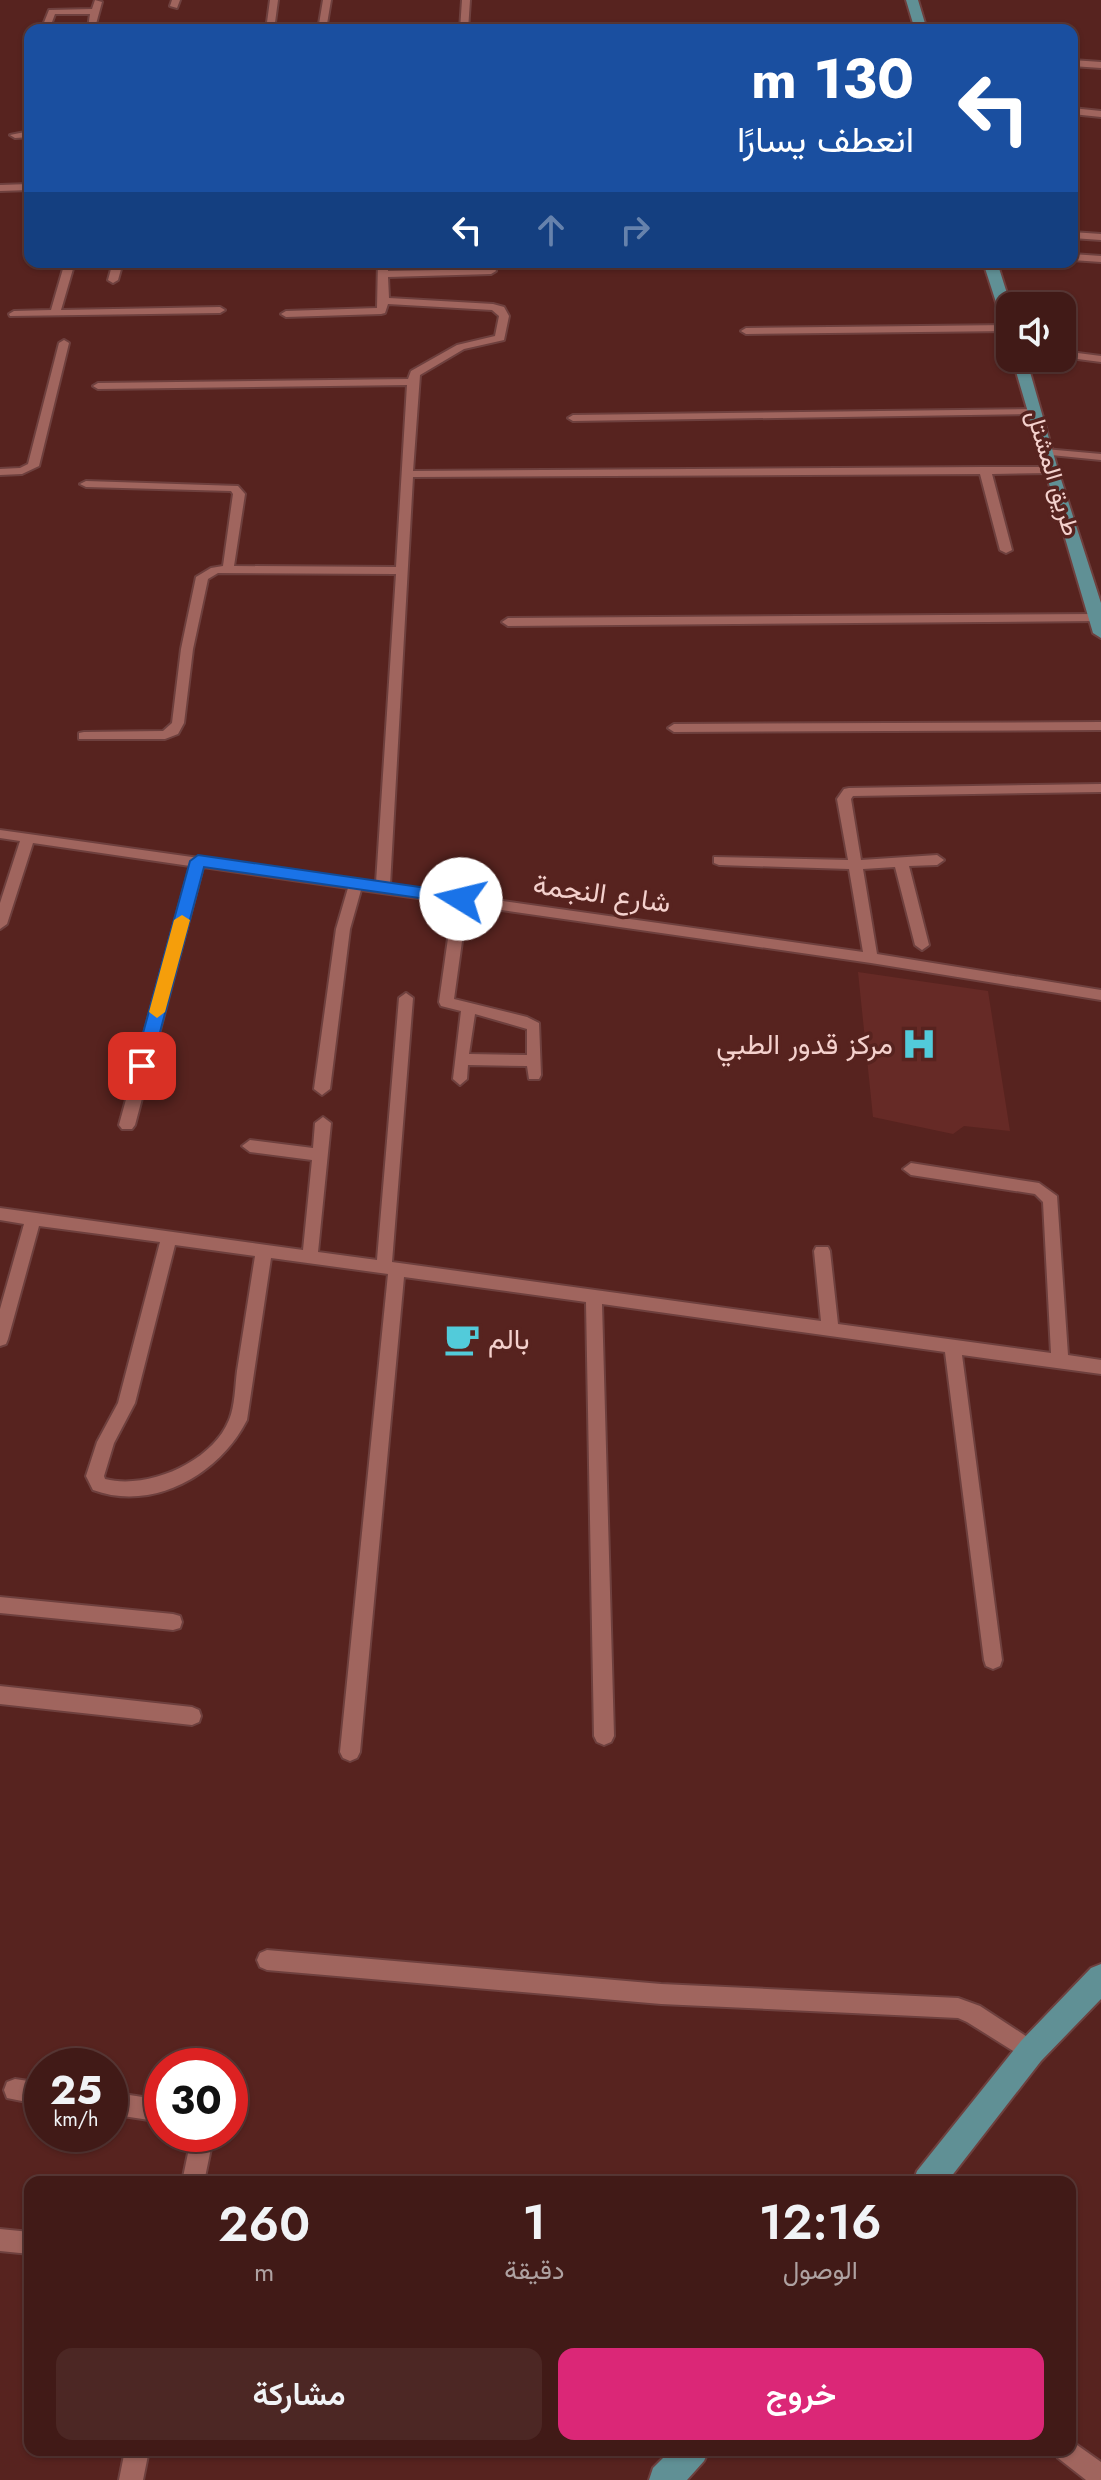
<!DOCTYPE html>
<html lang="ar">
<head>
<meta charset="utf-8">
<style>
	body { margin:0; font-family:Jost,Vazirmatn,sans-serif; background:#4c2724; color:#f1f3f6; direction:rtl; height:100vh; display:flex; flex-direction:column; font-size:30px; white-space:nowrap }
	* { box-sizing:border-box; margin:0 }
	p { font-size:26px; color:#aea1a1 }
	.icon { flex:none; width:44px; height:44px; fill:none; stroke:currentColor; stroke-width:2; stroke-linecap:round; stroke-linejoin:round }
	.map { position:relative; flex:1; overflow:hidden; direction:ltr }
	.details { position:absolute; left:24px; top:2176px; width:1052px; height:280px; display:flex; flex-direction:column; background:#411a17; border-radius:16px; box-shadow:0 2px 6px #0004,0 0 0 2px #5a3836; direction:rtl }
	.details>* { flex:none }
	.hud { position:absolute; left:24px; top:24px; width:1054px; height:244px; border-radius:16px; box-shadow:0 2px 6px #0004,0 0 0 2px #5a3836; direction:rtl; background:#1a4fa0; color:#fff; overflow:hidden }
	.controls { position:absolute; left:996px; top:292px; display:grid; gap:16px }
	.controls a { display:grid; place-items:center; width:80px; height:80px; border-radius:16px; background:#411a17; box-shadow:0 2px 6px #0004,0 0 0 2px #5a3836; font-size:40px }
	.speed { position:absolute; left:24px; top:2048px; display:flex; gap:16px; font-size:40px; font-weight:700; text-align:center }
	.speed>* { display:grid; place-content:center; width:104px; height:104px; border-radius:50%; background:#411a17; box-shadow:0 2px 6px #0004,0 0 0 2px #5a3836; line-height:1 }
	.speed small { font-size:20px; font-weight:400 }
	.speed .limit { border:12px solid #d22; background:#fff; color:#111 }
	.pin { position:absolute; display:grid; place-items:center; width:68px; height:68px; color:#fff; margin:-34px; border-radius:16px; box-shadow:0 4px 12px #0006 }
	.me { position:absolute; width:88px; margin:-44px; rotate:279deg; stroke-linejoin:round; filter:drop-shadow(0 0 6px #0008) }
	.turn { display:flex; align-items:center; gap:28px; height:168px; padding:0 32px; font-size:36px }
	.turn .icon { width:104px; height:104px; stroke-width:2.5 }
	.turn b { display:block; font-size:56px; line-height:68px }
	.lanes { display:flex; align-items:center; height:76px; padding:0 32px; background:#0003; justify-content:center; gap:40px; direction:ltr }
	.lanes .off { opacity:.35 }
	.eta { display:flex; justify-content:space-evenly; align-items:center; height:136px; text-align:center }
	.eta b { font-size:48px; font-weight:600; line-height:56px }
	.primary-button { display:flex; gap:16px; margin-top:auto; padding:16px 32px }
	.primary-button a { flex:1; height:92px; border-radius:16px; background:#db2777; color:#fff; font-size:32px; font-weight:600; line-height:92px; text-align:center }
	.primary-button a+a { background:#4c2724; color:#f1f3f6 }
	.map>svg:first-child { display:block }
	.built { fill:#662a26 }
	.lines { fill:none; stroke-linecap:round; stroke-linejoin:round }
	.minor-casing { stroke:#6e403e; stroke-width:4 }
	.primary-casing { stroke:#6e403e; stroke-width:4 }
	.minor { fill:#a0655e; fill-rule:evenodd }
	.primary { fill:#609095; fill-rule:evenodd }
	.route { fill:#1a73e8; stroke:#114b97; stroke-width:2 }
	.slow { fill:#f59e0b }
	.labels { text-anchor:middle; stroke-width:7; stroke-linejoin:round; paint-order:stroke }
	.far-street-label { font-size:24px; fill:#f4d1cd; stroke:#57231f }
	.street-label { font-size:28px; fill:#f4d1cd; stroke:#57231f }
	.poi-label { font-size:28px; fill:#f4d1cd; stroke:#57231f; text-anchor:end }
</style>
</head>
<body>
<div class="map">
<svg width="1101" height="2480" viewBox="0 0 1101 2480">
	<rect width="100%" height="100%" fill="#57231f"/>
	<!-- built -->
	<path class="built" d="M858 972 988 991 1010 1131 964 1126 953 1134 873 1117Z"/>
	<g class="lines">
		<!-- minor casing -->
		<g class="minor-casing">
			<path id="minor" d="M95 0 102 2 96 24 120 25 123 26V30L88 28 90 14H55L49 30H41L49 10 92 9Z
				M172 0H180L177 8 170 6Z
				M270 0H278L274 30H266Z
				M323 0H331L326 30H318Z
				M462 0H470L468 30H460Z
				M1072 60 1101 62V68L1072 66Z
				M1072 108 1101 111V117L1072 114Z
				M30 131V137L15 138 10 135Z
				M30 184V190L0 191V185Z
				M1072 232 1101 234V240L1072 238Z
				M1072 254 1101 256V262L1072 260Z
				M65 262H75L61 310 220 307 225 310 220 313 10 316 9 314 14 311 51 310Z
				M113 262H123L118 280 113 283 108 280Z
				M378 262H388V271L495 269 496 271 491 274 388 277 389 298 493 304 504 307 509 316 504 340 464 349 420 375 413 471 985 467H1050L1056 470 1050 473 992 474 1012 550 1006 553 1000 550 980 474 413 477 390 885 863 952 849 869 719 865 714 863V857L848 860 837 799 844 789 849 788 1101 784V792L853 796 851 799 861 860 937 855 944 860 937 865 909 866 929 945 922 950 915 945 895 867 863 869 877 954 1101 990V1000L871 963 467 905 454 999 527 1017 539 1023 541 1075 539 1079H529L527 1066 468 1065 467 1079 460 1085 453 1079 461 1011 441 1006 439 1002 453 903 361 890 350 929 330 1089 322 1095 314 1089 336 929 348 888 203 867 135 1125 132 1129H122L119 1125 190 866 33 843 7 924 0 929V903L20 841 0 838V830L376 883 396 574 218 573 208 579 193 649 184 723 178 734 165 739H79V733L84 732 163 731 172 723 181 649 196 577 211 568 223 566 233 494 231 491 86 487 80 484 86 481 238 486 245 494 234 566 396 567 407 385 98 389 93 386 98 383 408 379 411 371 457 345 495 336 499 316 492 310 388 304 385 313 381 314 286 317 281 314 286 311 377 308ZM475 1014 527 1029V1055L469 1054Z
				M1010 325V331L746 334 741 331 746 328Z
				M64 340 69 343 39 466 22 474 0 475V469L20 468 28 464 59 343Z
				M1062 351 1101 356V362L1062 357Z
				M1034 409 1039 412 1038 414 573 421 568 418 573 415Z
				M1045 449 1101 454V460L1041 454 1039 452Z
				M1096 614 1101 616 1100 621 508 626 502 622 508 618Z
				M1101 722V730L674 732 668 728 674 724Z
				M406 993 413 998 392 1262 821 1321 814 1251 816 1247H828L830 1251 838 1324 1051 1353 1043 1202 1035 1194 911 1175 903 1169 911 1163 1039 1183 1057 1196 1068 1355 1101 1360V1374L962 1355 1002 1660 1000 1666 993 1669 986 1666 984 1660 945 1352 602 1304 614 1736 611 1742 604 1745 597 1742 594 1736 586 1302 404 1277 360 1752 357 1758 350 1761 343 1758 340 1752 388 1274 271 1258 247 1420C219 1475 153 1512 93 1490L86 1476 97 1442 118 1403 160 1242 39 1226 8 1339 6 1344 0 1346V1309L24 1224 0 1220V1208L303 1250 312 1160 250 1152 242 1146 250 1140 313 1148 315 1123 323 1117 331 1123 318 1252 377 1260 399 998ZM175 1245 255 1256C249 1294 243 1333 237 1371 235 1386 235 1406 229 1420 212 1462 148 1490 105 1479L104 1476 114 1443 135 1403Z
				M0 1597 173 1614 180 1616 182 1622 180 1628 173 1630 0 1613Z
				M0 1686 192 1707 199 1710 201 1716 199 1722 192 1725 0 1704Z
				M267 1950 661 1984 958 1998 980 2006 1038 2044 1042 2051 1038 2058 1031 2062 967 2022 958 2018 661 2004 267 1970 260 1967 257 1960 260 1953Z
				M15 2079 42 2083V2105L7 2098 4 2090 7 2082Z
				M110 2092 162 2100V2122L110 2114Z
				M192 2134H214L204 2182H182Z
				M0 2229 30 2232V2254L0 2251Z
				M1070 2440 1101 2462V2480H1086L1058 2458 1054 2450H1070Z
				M125 2450H149L143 2480H119Z"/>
		</g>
		<!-- primary casing -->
		<g class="primary-casing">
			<path id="primary" d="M906 0H918L927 30H915Z
				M983 262H997L1011 306 1010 328 1003 324Z
				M1012 358H1026L1058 470 1101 603V638L1093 633Z
				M1101 1964V1999L1041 2061 947 2182H913L917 2171 1021 2041 1091 1968Z
				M671 2450H709L704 2461 687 2480H649L653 2468Z"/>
		</g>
		<!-- minor -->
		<use href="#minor" class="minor"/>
		<!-- primary -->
		<use href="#primary" class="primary"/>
	</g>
	<!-- route -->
	<path class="route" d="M198 855 461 893 468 899 461 904 204 867 151 1066 142 1072 134 1066 190 861Z"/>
	<!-- slow -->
	<path class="slow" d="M182 915 190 920 165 1012 157 1018 149 1012 174 920Z"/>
	<!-- icons -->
	<defs>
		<g id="hospital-bare" transform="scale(2.76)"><path d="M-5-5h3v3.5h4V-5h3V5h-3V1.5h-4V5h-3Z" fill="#52cbda" stroke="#57231f" stroke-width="2.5" paint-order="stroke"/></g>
		<g id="cafe-bare" transform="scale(2.76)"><path d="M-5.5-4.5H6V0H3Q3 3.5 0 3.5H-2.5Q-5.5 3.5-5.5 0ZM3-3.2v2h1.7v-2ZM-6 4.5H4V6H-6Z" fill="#52cbda" stroke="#57231f" stroke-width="2.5" paint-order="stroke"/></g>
	</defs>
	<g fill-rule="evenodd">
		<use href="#hospital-bare" x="919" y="1044"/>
		<use href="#cafe-bare" x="462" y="1339"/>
	</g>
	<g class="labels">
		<!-- far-street labels -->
		<g class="far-street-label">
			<text transform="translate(1053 473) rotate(73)" y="8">طريق المشتل</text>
		</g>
		<!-- street labels -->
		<g class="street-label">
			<text transform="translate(602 893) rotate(8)" y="10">شارع النجمة</text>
		</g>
		<!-- poi labels -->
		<g class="poi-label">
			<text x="893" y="1054">مركز قدور الطبي</text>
			<text x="488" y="1349" text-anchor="start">بالم</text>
		</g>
	</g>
</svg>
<div class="controls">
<a><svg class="icon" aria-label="sound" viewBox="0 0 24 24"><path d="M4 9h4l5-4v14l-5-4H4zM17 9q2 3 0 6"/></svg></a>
</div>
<div class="speed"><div>25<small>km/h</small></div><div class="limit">30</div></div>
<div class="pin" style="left:142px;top:1066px;background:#d93025"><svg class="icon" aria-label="arrive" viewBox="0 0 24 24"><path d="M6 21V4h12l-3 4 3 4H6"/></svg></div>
<svg class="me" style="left:461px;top:899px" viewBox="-20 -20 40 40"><circle r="19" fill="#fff"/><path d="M0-13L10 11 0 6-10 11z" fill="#1a73e8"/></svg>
<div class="hud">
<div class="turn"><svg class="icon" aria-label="left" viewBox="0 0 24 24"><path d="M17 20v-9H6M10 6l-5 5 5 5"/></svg><div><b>130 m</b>انعطف يسارًا</div></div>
<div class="lanes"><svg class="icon" aria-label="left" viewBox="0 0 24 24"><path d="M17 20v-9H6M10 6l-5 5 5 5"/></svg><svg class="icon off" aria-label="ahead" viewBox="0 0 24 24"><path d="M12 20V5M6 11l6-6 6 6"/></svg><svg class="icon off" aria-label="right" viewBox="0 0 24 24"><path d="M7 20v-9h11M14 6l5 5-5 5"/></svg></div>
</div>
<section class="details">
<div class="eta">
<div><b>12:16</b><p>الوصول</p></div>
<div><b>1</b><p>دقيقة</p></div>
<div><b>260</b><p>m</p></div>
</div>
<div class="primary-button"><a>خروج</a><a>مشاركة</a></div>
</section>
</div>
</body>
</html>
